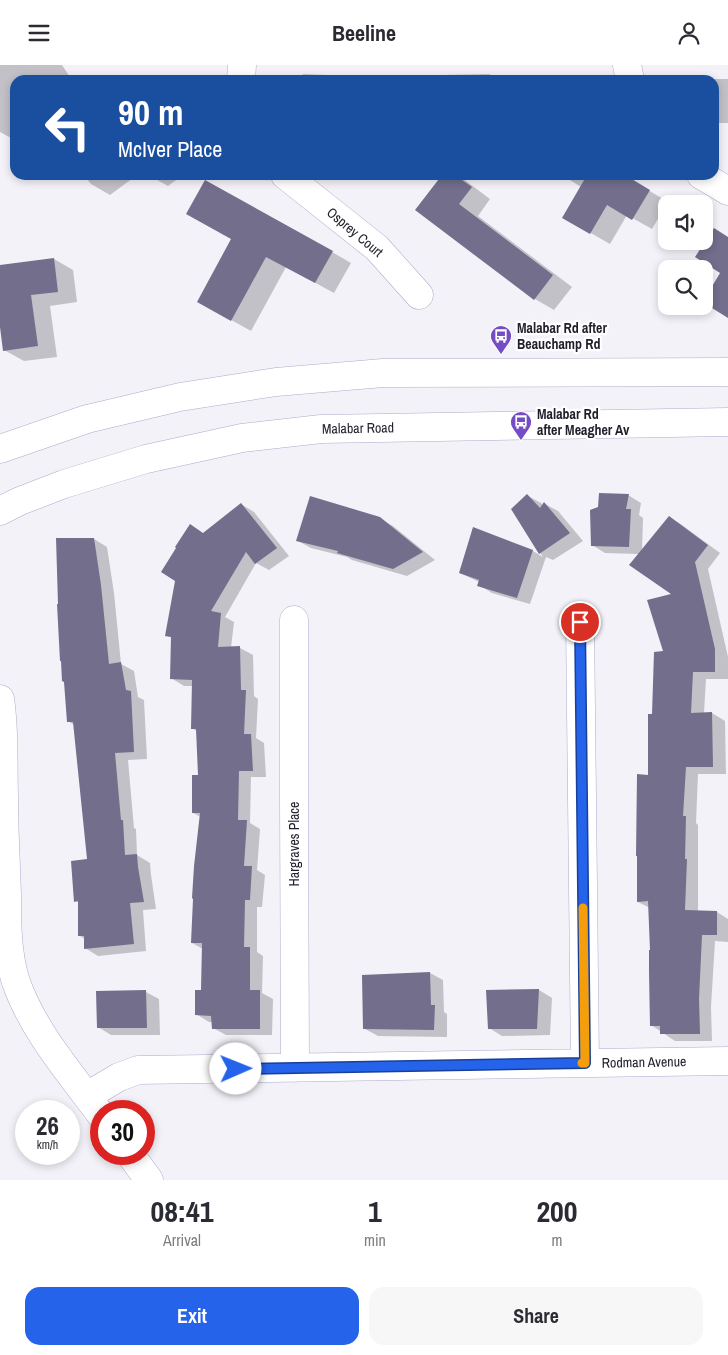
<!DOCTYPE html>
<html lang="en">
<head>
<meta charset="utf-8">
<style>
	body { margin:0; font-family:"Archivo Narrow",sans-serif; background:#f7f7f7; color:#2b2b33; height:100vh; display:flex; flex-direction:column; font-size:19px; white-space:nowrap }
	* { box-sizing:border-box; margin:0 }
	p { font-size:16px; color:#7c7c81 }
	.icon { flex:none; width:28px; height:28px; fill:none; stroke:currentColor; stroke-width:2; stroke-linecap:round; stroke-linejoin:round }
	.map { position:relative; height:1115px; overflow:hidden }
	.sheet { display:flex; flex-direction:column; background:#fff; flex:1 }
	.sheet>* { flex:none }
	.banner { position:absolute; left:10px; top:10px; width:709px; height:105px; border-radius:15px; box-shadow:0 2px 8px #0003; background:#1a4fa0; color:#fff; overflow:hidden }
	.controls { position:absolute; left:658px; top:130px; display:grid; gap:10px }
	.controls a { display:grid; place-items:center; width:55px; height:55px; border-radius:10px; background:#fff; box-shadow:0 2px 8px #0003; font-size:25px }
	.speed { position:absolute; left:15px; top:1035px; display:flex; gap:10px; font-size:25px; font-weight:700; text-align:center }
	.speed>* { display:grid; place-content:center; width:65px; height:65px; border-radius:50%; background:#fff; box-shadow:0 2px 8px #0003; line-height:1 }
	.speed small { font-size:12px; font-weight:400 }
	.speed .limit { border:8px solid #d22; background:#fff; color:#111 }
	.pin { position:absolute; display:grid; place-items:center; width:42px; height:42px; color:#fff; margin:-21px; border:2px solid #fff; border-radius:50%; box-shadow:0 1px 5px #0007 }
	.me { position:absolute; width:55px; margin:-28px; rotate:89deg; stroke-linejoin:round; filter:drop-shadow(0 0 4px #0008) }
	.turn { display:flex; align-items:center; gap:18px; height:105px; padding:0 25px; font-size:22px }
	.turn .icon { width:65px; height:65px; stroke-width:2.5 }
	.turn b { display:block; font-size:35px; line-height:42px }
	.eta { display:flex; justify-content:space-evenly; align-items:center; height:85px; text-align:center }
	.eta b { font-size:30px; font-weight:800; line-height:35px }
	.cta { display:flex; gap:10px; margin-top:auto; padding:10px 25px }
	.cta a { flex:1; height:58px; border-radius:15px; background:#2563eb; color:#fff; font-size:20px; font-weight:800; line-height:58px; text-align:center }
	.cta a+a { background:#f7f7f7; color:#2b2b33 }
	header { display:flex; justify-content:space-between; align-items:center; height:65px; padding:0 25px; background:#fff; font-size:22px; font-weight:800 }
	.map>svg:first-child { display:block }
	.shadow { fill:#0003 }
	.building { fill:#726e8c }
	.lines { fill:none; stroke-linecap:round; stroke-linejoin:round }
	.minor-casing { stroke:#aeaacb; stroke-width:29 }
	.tertiary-casing { stroke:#aeaacb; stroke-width:29 }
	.secondary-casing { stroke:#aeaacb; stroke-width:29 }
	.minor { stroke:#fff; stroke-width:28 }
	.tertiary { stroke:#fff; stroke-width:28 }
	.secondary { stroke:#fff; stroke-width:28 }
	.route-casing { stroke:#184099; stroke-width:12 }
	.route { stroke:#2563eb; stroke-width:9 }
	.slow { stroke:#f59e0b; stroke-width:9 }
	.labels { text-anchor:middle; stroke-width:4.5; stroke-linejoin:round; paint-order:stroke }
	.street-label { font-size:14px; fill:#211f2b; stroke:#fff }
	.poi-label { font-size:14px; font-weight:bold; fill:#211f2b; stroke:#fff; text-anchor:start }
</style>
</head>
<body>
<header><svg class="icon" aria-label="menu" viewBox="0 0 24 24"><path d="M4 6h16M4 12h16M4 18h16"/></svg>Beeline<svg class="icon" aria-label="person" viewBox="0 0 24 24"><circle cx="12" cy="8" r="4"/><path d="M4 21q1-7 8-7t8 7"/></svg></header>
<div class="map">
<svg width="728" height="1115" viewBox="0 0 728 1115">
	<rect width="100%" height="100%" fill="#f3f2f9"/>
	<!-- shadow -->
	<path class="shadow" d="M0 0H62L72 15H15V70L11 73 0 67Z
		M303 9 399 13 403 15H302Z
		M489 9 500 15H441V10Z
		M690 14H728V58H714V15Z
		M84 110H137L110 130 91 119Z
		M148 110H183L168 121Z
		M443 110H456L466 116 490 134 478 151 572 222 554 245 535 234 417 144Z
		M562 110H623L668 137 652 164 627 150 610 179 563 152 581 122Z
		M233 174 332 187 351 198 334 228 286 202 251 266 217 247Z
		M54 194 73 205 77 237 50 241 57 292 24 296 4 285 0 252V201Z
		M628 430 641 438 639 450 643 453 642 486 669 452 682 460 720 488 708 504 728 592V614H706L704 648H712L725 656 726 709H698L696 758 698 760V846L717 847 728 854V877L715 876 711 942 712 976H675L651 960 650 843 638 837 650 711 653 650 674 530 639 489 605 488 592 480Z
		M528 431 541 438 543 441 545 439 558 446 583 476 553 495 546 492 530 539 492 528 479 520V517L460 508 474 464 533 486 543 492 512 445Z
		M241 439 254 447 289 491 269 505 256 498 225 552 234 557 231 583H240L253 590 254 631 258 634 256 673 264 678 266 712H251L250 758 260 764 257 805 265 810 262 842H257V887L263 891 262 928 273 934 272 970H226L213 963V957H209L196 949 202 926 203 884 192 878 201 752 193 748 199 711 198 667 192 663 193 621H184L171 613 172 573 166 570 203 469Z
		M379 453 393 461 435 495 407 511 352 495 347 492 311 483 298 476Z
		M94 474 107 482 114 528 121 599 134 606 138 632 144 635 147 694 128 695 134 763 136 764 137 790 150 798 151 810 156 844 143 845 146 886 98 891 85 883V874L80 871 79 838 76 836 88 795 74 660 68 656Z
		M430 908 443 915 444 947 447 949V972L378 971 365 964 363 911Z
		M539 925 552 933 550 970 502 971 489 963Z
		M146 927 159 934 160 970H111L98 962Z"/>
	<!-- building -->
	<path class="building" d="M442 110H455L472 122 459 139 553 210 534 235 415 145Z
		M587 110H625L650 125 632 155 607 140 590 169 562 153Z
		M205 115 333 186 315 218 266 192 231 256 197 237 231 174 186 149Z
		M714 163 728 172V253L704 238V235L720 208 695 192Z
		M54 193 58 227 31 230 38 281 3 286 0 262V200Z
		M599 428 629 429 626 444H631L629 482 591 481 590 445 598 442Z
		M527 429 540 443 544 437 570 468 539 489 511 444Z
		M310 431 380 452 423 487 393 504 337 488 338 486 296 476Z
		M241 438 277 483 255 499 246 487 211 546 221 548 218 582 240 581 241 625H246L244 669H251L253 706H239L238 755H247L244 801H252L250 835H245L244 882H250V925H260V964H212L211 951 195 950V925H201L202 878H191L193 834 192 833 194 801 200 748H192V710H198L196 664H191L192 615 170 614 171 572 165 571 175 516 161 507 176 483 175 482 190 459 203 468Z
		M669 451 708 480 695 497 715 584V607H693L691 648 712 647 713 702H686L683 751H686L685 794H687L685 845 717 846V870H702L699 934 700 969H660V961H650L649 907V885H650L648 836 637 837V791H636L637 709 648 710V649H652L654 587 663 586 647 535 671 529 629 500Z
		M473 462 533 485 517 533 477 521 479 515 459 508Z
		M56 473H94L101 520 109 599 121 597 126 625 131 626 134 687 115 688 121 755H123L125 790 137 789 138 802 144 837 130 838 134 879 84 884V871H78V836L74 837 71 796 87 794 73 657H67L64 617 62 616 61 596H60L57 539H58Z
		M430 907 431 940H435L434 965 363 964 362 910Z
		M539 924 537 964H488L486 925Z
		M146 925 147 963H97L96 926Z"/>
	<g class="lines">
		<!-- minor casing -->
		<g class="minor-casing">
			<path id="minor" d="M627 0 630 15
				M241 15 242 0
				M285 110 377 183 419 230
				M701 110 728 126
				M294 555V733L295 1003
				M580 557 585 998
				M87 1031 119 1012 138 1005 728 996"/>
		</g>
		<!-- tertiary casing -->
		<g class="tertiary-casing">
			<path id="tertiary" d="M0 634C5 666 3 699 4 732 4 765 6 798 7 830 7 859 7 889 16 917 33 966 71 1009 101 1050
				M130 1089 149 1115"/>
		</g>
		<!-- secondary casing -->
		<g class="secondary-casing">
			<path id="secondary" d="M0 384 87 354 180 332 276 317 383 308 728 307
				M0 446 20 436 64 419 146 394 242 373 321 364 728 357"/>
		</g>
		<!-- minor -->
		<use href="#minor" class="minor"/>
		<!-- tertiary -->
		<use href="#tertiary" class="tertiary"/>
		<!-- secondary -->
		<use href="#secondary" class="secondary"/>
	</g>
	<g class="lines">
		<!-- route casing -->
		<g class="route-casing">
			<path id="route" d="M236 1004 585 998 580 557"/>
		</g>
		<!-- route -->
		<use href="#route" class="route"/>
		<!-- slow -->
		<path class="slow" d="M582 998H585L583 843"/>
	</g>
	<!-- icons -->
	<defs>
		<g id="bus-pin" transform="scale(1.125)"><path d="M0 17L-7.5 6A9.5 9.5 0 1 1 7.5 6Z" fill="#754cc5" stroke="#fff"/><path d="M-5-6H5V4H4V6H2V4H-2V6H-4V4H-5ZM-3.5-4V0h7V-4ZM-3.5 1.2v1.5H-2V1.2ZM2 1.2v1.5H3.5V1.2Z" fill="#fff"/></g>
	</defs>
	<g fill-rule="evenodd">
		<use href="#bus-pin" x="501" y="271"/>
		<use href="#bus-pin" x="521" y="357"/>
	</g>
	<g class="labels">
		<!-- street labels -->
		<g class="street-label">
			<text transform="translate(355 167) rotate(40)" y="5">Osprey Court</text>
			<text transform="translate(358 363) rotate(-1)" y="5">Malabar Road</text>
			<text transform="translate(294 779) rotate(-90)" y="5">Hargraves Place</text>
			<text transform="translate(644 997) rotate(-1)" y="5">Rodman Avenue</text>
		</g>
		<!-- poi labels -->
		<g class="poi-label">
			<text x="517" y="268">Malabar Rd after<tspan x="517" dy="16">Beauchamp Rd</tspan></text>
			<text x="537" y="354">Malabar Rd<tspan x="537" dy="16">after Meagher Av</tspan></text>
		</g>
	</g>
</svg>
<div class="controls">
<a><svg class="icon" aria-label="sound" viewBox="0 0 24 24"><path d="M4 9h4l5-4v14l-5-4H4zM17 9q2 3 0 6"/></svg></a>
<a><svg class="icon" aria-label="search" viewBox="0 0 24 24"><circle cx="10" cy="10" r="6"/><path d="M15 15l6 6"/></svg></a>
</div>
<div class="speed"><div>26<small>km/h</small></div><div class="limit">30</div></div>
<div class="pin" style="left:580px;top:557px;background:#d93025"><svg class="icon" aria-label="arrive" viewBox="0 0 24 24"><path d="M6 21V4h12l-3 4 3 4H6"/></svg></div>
<svg class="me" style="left:236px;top:1004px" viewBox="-20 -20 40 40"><circle r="19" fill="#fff"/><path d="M0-13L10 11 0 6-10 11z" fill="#2563eb"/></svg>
<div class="banner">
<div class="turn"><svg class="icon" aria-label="left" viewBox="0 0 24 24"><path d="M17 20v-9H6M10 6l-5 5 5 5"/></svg><div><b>90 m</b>McIver Place</div></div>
</div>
</div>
<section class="sheet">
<div class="eta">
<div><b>08:41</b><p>Arrival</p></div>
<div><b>1</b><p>min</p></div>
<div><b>200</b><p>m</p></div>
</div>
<div class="cta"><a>Exit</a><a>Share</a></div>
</section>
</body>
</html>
